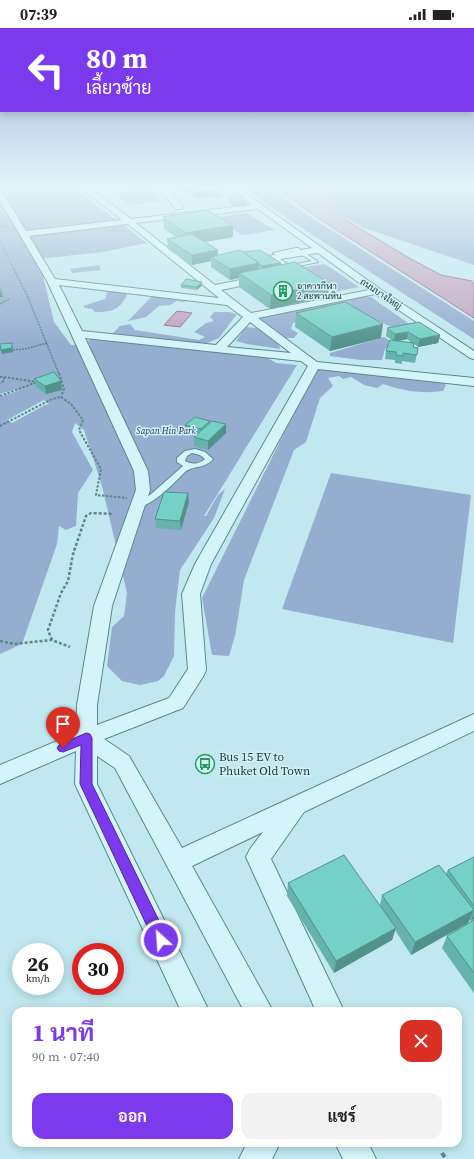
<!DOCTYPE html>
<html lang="th">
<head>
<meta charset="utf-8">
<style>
	body { margin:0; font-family:"Source Serif 4",Sarabun,serif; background:#f2f2f2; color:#202124; height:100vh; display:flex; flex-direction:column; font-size:15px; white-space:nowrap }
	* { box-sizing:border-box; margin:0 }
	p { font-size:13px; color:#757577 }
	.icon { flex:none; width:22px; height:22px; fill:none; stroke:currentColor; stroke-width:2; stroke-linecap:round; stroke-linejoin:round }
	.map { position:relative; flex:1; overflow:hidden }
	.panel { position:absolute; left:12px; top:979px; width:450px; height:140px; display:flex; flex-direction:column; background:#fff; border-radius:12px; box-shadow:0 2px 10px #0003 }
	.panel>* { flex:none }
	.top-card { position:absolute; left:0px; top:0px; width:474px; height:84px; box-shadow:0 2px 10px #0003; background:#7c3aed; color:#fff; overflow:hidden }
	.speed { position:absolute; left:12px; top:915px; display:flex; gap:8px; font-size:20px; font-weight:700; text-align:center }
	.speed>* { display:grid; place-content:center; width:52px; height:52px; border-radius:50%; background:#fff; box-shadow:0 2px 10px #0003; line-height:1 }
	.speed small { font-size:10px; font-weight:400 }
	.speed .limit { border:6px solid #d22; background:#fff; color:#111 }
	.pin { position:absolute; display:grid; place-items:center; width:34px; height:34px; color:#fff; margin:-41px -17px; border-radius:50% 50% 50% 0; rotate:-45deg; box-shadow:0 0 4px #0007 }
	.pin .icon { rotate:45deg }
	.me { position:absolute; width:44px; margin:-22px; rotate:334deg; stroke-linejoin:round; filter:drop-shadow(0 0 3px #0008) }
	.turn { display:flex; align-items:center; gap:14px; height:84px; padding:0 20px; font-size:18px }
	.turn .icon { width:52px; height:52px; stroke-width:2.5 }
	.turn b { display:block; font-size:28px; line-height:34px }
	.round { display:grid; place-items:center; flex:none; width:42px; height:42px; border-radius:12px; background:#f2f2f2 }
	.headline { display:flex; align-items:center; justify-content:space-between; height:68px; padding:0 20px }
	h1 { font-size:24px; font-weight:700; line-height:30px; color:#7c3aed }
	.action { display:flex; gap:8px; margin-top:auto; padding:8px 20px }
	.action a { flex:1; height:46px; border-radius:12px; background:#7c3aed; color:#fff; font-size:16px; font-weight:700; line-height:46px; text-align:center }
	.action a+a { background:#f2f2f2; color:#202124 }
	.status { display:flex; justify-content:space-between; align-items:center; height:28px; padding:0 20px; background:#fff; direction:ltr }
	.status svg { height:11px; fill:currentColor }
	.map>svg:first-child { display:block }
	.green { fill:#95adcf; fill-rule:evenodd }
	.water { fill:#c2a4bd; stroke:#916b88 }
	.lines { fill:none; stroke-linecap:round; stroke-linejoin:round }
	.lane-casing { stroke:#588a8b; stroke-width:2 }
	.street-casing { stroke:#588a8b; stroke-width:2 }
	.path-far4 { stroke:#588a8b; stroke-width:1; stroke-dasharray:1.5 1; stroke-linecap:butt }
	.path-far3 { stroke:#588a8b; stroke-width:1.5; stroke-dasharray:2 1; stroke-linecap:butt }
	.path-far2 { stroke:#588a8b; stroke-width:2; stroke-dasharray:2.5 1.5; stroke-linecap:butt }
	.path-far1 { stroke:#588a8b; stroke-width:2.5; stroke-dasharray:3 2; stroke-linecap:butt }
	.path { stroke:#588a8b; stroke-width:4; stroke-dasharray:5 3; stroke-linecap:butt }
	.lane { fill:#d5f4fa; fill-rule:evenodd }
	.street { fill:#d5f4fa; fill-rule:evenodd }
	.wall { fill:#65b3aa; fill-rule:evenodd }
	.shaded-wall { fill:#52928b }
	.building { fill:#75d0c6; stroke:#52928b }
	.route { fill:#7c3aed; stroke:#51269a }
	.labels { text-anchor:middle; stroke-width:3; stroke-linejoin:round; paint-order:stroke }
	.far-poi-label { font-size:9px; fill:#1d3a38; stroke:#d1f0f7; text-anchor:start }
	.far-street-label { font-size:9px; fill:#1d3a38; stroke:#d1f0f7 }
	.far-park-label { font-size:9px; font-style:italic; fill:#223157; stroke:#d1f0f7 }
	.near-poi-label { font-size:12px; fill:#1d3a38; stroke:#d1f0f7; text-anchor:start }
</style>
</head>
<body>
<div class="status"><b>07:39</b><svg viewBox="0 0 49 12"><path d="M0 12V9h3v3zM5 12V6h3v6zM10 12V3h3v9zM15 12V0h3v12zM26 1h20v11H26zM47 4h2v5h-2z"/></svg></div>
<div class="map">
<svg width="474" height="1131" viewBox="0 0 474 1131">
	<rect width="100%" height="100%" fill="#c1e8f0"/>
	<!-- green -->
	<path class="green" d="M0 159H72L147 215 103 224 39 231 54 294 71 317 90 318 88 313 92 310 266 329 276 335 297 337 204 488H206L218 467 225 461 214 490 180 542 175 584 174 628 164 648 158 653 140 657 122 653 107 638 112 599 124 588 127 565 102 458 84 402 75 395 72 404 93 442 78 465 76 498 66 502 59 498 57 516 22 616 0 626V369L20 362 16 361 0 366ZM44 372 49 376 45 377 12 395 7 392Z
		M243 159H271L278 167 306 186 474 293V311L291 193Z
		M337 159H474V237L364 200 333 183 339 177 325 165Z
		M151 161 161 173 129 177 114 164Z
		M246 185 275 202 242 207 215 190Z
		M325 236 359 259 334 264 297 240Z
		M99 237 101 242 72 245 70 241Z
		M108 261 122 262 127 267C119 283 111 284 95 284L92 281 85 280 83 278 105 271Z
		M153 267 191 271 184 274 177 273 170 277 159 278 146 289 128 293Z
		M359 268 371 269 415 300 408 302 391 299 369 288 311 290 293 295 291 301 298 305 294 310H286L255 290Z
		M214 284H229L237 286 219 310 202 317 112 306 120 298 130 296 135 302 199 312 205 309 194 304 206 295 214 293 210 289Z
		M246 299 257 300 279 317 280 321 247 316 236 313Z
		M384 309 394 315 385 321 382 332H360L330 328V325Z
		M317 339 439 352 446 357 443 363C422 366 403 363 383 356L377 360 364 357 351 349 343 351 339 348 328 350 333 358 320 370 306 414 294 422 244 552 235 608 229 628 212 627 202 570Z
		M331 445 471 467 453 615 282 581Z"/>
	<!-- water -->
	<path class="water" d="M277 159H335L324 165 326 168 337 177 331 183 411 231 441 247 472 253 474 256V290L310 185Z
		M177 283 192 285 180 299 164 297Z"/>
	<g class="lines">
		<!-- lane casing -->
		<g class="lane-casing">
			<path id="lane" d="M296 220H298L318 234 289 240 287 239V238L312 233 295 223 279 226 281 228 279 229 273 225Z
				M195 421 205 424 213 431C205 441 194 437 185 444 175 454 149 482 134 479L133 477 134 475 150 467 183 438 177 434V430L185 423ZM192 425 200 427 205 431C199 436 192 437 185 433L187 428Z"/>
		</g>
		<!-- street casing -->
		<g class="street-casing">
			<path id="street" d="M80 159H128L95 164 131 191 252 177 229 159H237L380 261 474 323V331L470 330 375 266 258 290 317 334 474 350V358L318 341 211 536 200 566 206 642 204 647 183 680 104 711 129 728 182 820 474 686V703L304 784 271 831 344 983H316L246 829 250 821 263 804 192 838 273 983H244L115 740 97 728V756L209 983H181L75 756 76 723 0 756V737L76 705 77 677 94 578 136 462 134 443 47 253 0 173V165L4 167 26 203 122 192ZM258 181 312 220 268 228 267 230 268 232 287 243 282 244 280 246 282 248 295 247 300 244 280 231 318 225 369 262 251 285 221 262 264 253 266 251 264 249 261 248 215 257 136 195ZM128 196 219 270 55 251 29 208ZM59 257 227 277 243 289 216 317 82 303ZM250 294 291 325 227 319ZM85 310 301 333 308 338 195 536 182 566 188 641 169 670 97 697V677L112 578 150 462 148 443Z
				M158 159H165L182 177V181H176Z
				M247 1115H280L272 1131H239Z
				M335 1115H368L376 1131H343Z"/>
		</g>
		<!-- path-far4 -->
		<path class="path-far4" d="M266 159 291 171 288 177 297 181 286 185
			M0 200 7 197
			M0 213 14 242"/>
		<!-- path-far3 -->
		<path class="path-far3" d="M14 241 27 267 59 346
			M0 276 9 271
			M10 322 25 321 47 315"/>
		<!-- path-far2 -->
		<path class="path-far2" d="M59 345 64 361 61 369
			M0 349H4V353L0 355
			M4 349 37 354
			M0 368 37 354
			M0 398 52 371 61 369 71 376 83 392 79 402 101 441 96 467 127 470"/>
		<!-- path-far1 -->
		<path class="path-far1" d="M52 612 48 602 61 565 68 553 73 526 86 488 91 485 112 486
			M0 613 14 616 52 612 70 619"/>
		<!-- path -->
		<path class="path" d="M442 1125 446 1131"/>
		<!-- lane -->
		<use href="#lane" class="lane"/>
		<!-- street -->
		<use href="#street" class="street"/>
	</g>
	<!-- wall -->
	<path class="wall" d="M171 159H198V160H200V159H216L221 163V169L215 170 213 168 195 170 191 167V163L184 165 174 162V160Z
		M229 169 247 178 234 179 229 175Z
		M163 189 233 209 204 214 218 227 243 224 281 235V237L329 255 328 268 270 281 239 259V250L230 252 211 239V233L192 237 168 221 167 211 176 209 164 201Z
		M202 254V257L197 262 181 260V257Z
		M296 285 381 310 330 323 295 299Z
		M387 300 440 307 438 315 418 319 414 316V319L418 320 415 335 402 333V336L395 335V332L385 331 386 323 392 312 386 308ZM407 311 412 315 399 313Z
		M34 351 62 362 46 366 36 359Z
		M210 394 226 396V405L208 422 194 418V409L199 405 186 401 185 397Z
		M188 465 189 474 181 502 156 500 155 491Z
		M474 829V891L471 893 470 892 468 895 411 927 395 902 392 912 334 945 287 868 288 855 380 878 382 867 446 846 448 842Z
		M474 892V965L442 920 447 908Z"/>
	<!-- shaded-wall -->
	<path class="shaded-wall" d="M184 159H198V161H191V163L184 165Z
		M213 162V168L195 170V164Z
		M221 163V169L215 170V164Z
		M247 172V178L234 179V173Z
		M233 197V209L187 217 186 205Z
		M218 222V232L211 229V233L192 237V227Z
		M259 235V245H239V250L230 252V241Z
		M281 235V242L262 245V238Z
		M202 254V257L197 262V259Z
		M329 255 328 268 270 281 271 267Z
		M0 265H2L3 269H0Z
		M383 296 381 310 330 323 332 309Z
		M408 304 407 311 394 314 395 306Z
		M440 307 438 315 418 319 420 311Z
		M12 315 13 324 2 326 1 322Z
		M61 353 62 362 46 366 45 358Z
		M226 396V405L208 422V413Z
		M188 465 189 474 181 502 180 493Z
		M474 882 468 895 411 927 415 914Z
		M474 885V891L471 893Z
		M396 900 392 912 334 945 336 933Z"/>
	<!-- building -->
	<path class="building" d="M201 159H216L221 163 215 164 213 162 195 164 191 161 202 160Z
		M242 168 247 172 234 173 229 169Z
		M207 182 233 197 186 205 163 189Z
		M192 206 218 222 192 227 167 211Z
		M240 222 259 235 230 241 211 229Z
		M260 222 281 235 262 238 259 236V235L243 224Z
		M295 234 329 255 271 267 239 245Z
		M186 251 202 254 197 259 181 257Z
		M0 261H1L2 265H0Z
		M345 274 383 296 332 309 296 285Z
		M419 294 440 307 420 311 408 304 395 306 387 300Z
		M390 312 414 315 413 319 418 320 417 327 403 325V328L396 327V324L386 323Z
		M12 315V320L1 322 0 316Z
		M54 344 61 353 45 358 34 351Z
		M195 389 210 393 201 401 185 397Z
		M212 393 226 396 208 413 194 409Z
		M164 464 188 465 180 493 155 491Z
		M344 827 396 900 336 933 288 855Z
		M474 829V878L448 842Z
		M439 837 474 882 415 914 382 867Z
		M474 892V945L447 908Z"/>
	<!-- sky -->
	<linearGradient id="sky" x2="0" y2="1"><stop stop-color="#99aed7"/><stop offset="0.5" stop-color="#e3f5f8"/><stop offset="1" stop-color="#e3f5f8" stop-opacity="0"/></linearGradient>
	<rect width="474" height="318" fill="url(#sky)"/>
	<!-- route -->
	<path class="route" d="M86 705 90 706 92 710V756L166 907 168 912 166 917 161 919 156 917 80 756 81 717 63 724 59 723 57 720 59 717Z"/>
	<!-- icons -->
	<defs>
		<g id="building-ring" transform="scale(1)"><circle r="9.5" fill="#d1f0f7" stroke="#259d5d" stroke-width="1.5"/><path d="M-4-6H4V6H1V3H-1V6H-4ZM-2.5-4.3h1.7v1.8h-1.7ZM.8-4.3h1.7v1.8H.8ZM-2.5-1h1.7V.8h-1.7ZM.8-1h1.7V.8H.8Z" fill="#259d5d"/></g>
		<g id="bus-ring" transform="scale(1)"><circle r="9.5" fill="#d1f0f7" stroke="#259d5d" stroke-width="1.5"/><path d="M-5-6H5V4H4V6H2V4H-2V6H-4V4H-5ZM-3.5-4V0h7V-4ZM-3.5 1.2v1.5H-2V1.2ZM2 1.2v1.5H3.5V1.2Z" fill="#259d5d"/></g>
	</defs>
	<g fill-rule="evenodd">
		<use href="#building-ring" x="283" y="263"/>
		<use href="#bus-ring" x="205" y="736"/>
	</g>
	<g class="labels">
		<!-- far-poi labels -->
		<g class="far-poi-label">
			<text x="297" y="261">อาคารกีฬา<tspan x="297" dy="10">2 สะพานหิน</tspan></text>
		</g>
		<!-- far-street labels -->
		<g class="far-street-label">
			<text transform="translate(381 266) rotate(34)" y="3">ถนนบางใหญ่</text>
		</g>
		<!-- far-park labels -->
		<g class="far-park-label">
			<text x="166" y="406">Sapan Hin Park</text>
		</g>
		<!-- near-poi labels -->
		<g class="near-poi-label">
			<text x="219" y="733">Bus 15 EV to<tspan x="219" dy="14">Phuket Old Town</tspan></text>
		</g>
	</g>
</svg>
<div class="speed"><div>26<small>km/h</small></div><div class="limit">30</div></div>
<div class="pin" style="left:63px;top:720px;background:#d93025"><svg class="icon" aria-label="arrive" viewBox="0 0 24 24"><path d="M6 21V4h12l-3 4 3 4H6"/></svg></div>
<svg class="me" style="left:161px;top:912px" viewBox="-20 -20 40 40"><circle r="17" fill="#7c3aed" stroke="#fff" stroke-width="3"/><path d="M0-11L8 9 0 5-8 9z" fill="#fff"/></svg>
<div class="top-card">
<div class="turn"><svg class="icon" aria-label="left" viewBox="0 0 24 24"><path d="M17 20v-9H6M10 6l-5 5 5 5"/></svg><div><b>80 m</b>เลี้ยวซ้าย</div></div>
</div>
<section class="panel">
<div class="headline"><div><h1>1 นาที</h1><p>90 m · 07:40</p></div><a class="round" style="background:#d93025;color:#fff"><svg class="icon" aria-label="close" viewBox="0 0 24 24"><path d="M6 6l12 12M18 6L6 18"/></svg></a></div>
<div class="action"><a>ออก</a><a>แชร์</a></div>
</section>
</div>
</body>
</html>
